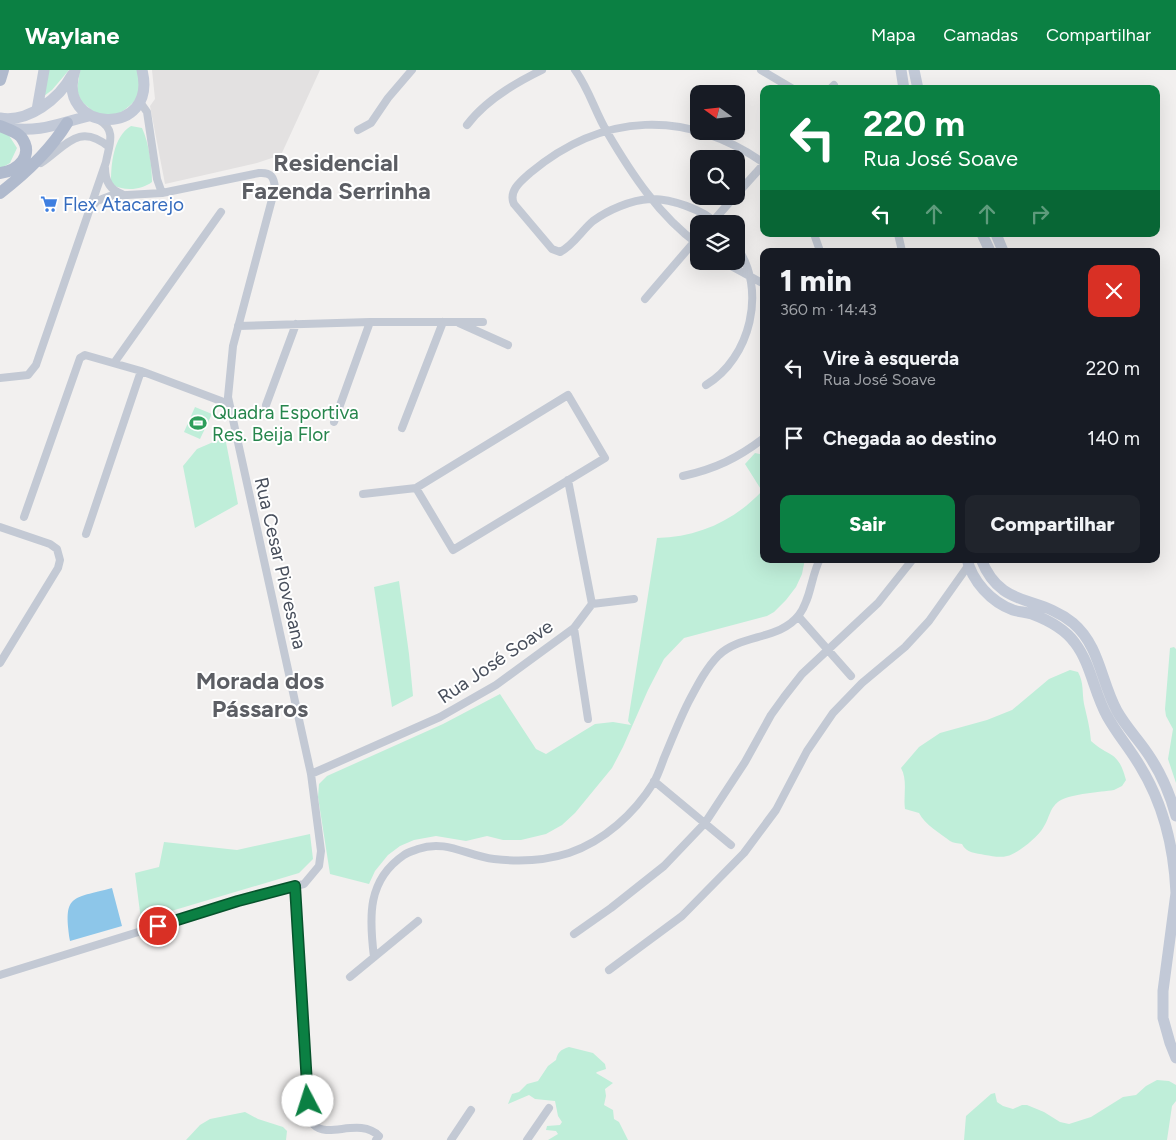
<!DOCTYPE html>
<html lang="pt">
<head>
<meta charset="utf-8">
<style>
	body { margin:0; font-family:Figtree,sans-serif; background:#20242c; color:#f1f3f6; height:100vh; display:flex; flex-direction:column; font-size:19px; white-space:nowrap }
	* { box-sizing:border-box; margin:0 }
	p { font-size:16px; color:#9ea1a6 }
	.icon { flex:none; width:28px; height:28px; fill:none; stroke:currentColor; stroke-width:2; stroke-linecap:round; stroke-linejoin:round }
	.map { position:relative; flex:1; overflow:hidden }
	.panel { position:absolute; left:760px; top:178px; width:400px; height:315px; display:flex; flex-direction:column; background:#171b24; border-radius:10px; box-shadow:0 5px 20px #0002 }
	.panel>* { flex:none }
	.guide { position:absolute; left:760px; top:15px; width:400px; height:152px; border-radius:10px; box-shadow:0 5px 20px #0002; background:#0b8043; color:#fff; overflow:hidden }
	.needle { width:32px; rotate:285deg }
	.tools { position:absolute; left:690px; top:15px; display:grid; gap:10px }
	.tools a { display:grid; place-items:center; width:55px; height:55px; border-radius:10px; background:#171b24; box-shadow:0 5px 20px #0002; font-size:25px }
	.pin { position:absolute; display:grid; place-items:center; width:42px; height:42px; color:#fff; margin:-21px; border:2px solid #fff; border-radius:50%; box-shadow:0 1px 5px #0007 }
	.me { position:absolute; width:55px; margin:-28px; rotate:355deg; stroke-linejoin:round; filter:drop-shadow(0 0 4px #0008) }
	.turn { display:flex; align-items:center; gap:18px; height:105px; padding:0 20px; font-size:22px }
	.turn .icon { width:65px; height:65px; stroke-width:2.5 }
	.turn b { display:block; font-size:35px; line-height:42px }
	.lanes { display:flex; align-items:center; height:48px; padding:0 20px; background:#0003; justify-content:center; gap:25px; direction:ltr }
	.lanes .off { opacity:.35 }
	.round { display:grid; place-items:center; flex:none; width:52px; height:52px; border-radius:10px; background:#20242c }
	.overview { display:flex; align-items:center; justify-content:space-between; height:85px; padding:0 20px }
	h1 { font-size:30px; font-weight:800; line-height:38px }
	.primary-button { display:flex; gap:10px; margin-top:auto; padding:10px 20px }
	.primary-button a { flex:1; height:58px; border-radius:10px; background:#0b8043; color:#fff; font-size:20px; font-weight:800; line-height:58px; text-align:center }
	.primary-button a+a { background:#20242c; color:#f1f3f6 }
	ul { padding:0; list-style:none }
	li { display:flex; align-items:center; gap:15px; height:70px; padding:0 20px }
	li div { flex:1 }
	li b { display:block; font-size:19px }
	li em { font-style:normal }
	header { display:flex; align-items:center; gap:30px; box-sizing:border-box; height:70px; padding:0 25px; background:#0b8043; color:#fff }
	header strong { font-size:24px }
	nav { display:flex; gap:28px; margin-inline-start:auto; font-size:18px }
	.map>svg:first-child { display:block }
	.education { fill:#e3e1e1 }
	.green { fill:#bfeed9 }
	.water { fill:#8dc6e9 }
	.lines { fill:none; stroke-linecap:round; stroke-linejoin:round }
	.minor { stroke:#c3c9d4; stroke-width:8 }
	.secondary { stroke:#c2c9d7; stroke-width:11 }
	.primary { stroke:#b0bacd; stroke-width:12 }
	.route-casing { stroke:#07532c; stroke-width:12 }
	.route { stroke:#0b8043; stroke-width:9 }
	.labels { text-anchor:middle; stroke-width:4; stroke-linejoin:round; paint-order:stroke }
	.shop-label { font-size:19px; fill:#366cbe; stroke:#fff; text-anchor:start }
	.leisure-label { font-size:19px; fill:#27864d; stroke:#fff; text-anchor:start }
	.street-label { font-size:19px; fill:#484f5c; stroke:#fff }
	.district-label { font-size:24px; font-weight:bold; fill:#5c5e64; stroke:#fff }
</style>
</head>
<body>
<header>
<strong>Waylane</strong>
<nav><a>Mapa</a><a>Camadas</a><a>Compartilhar</a></nav>
</header>
<div class="map">
<svg width="1176" height="1070" viewBox="0 0 1176 1070">
	<rect width="100%" height="100%" fill="#f2f0ef"/>
	<!-- education -->
	<path class="education" d="M152 0H320L281 85 257 93 165 114 150 36 155 29Z"/>
	<!-- green -->
	<path class="green" d="M47 0H69L52 20 44 26Z
		M80 0H137C144 26 137 31 117 45L96 44 81 31 77 20Z
		M131 56 142 58C149 73 152 96 152 112 140 121 123 121 111 114 111 94 113 67 131 56Z
		M0 62 8 64 17 78 10 93 3 97H0Z
		M195 337 212 344 200 369 184 362Z
		M225 367 238 434 195 458 183 396 197 379Z
		M755 383 764 385V489H805L802 504 796 517 786 530 774 542 767 546 684 568 664 589 648 620 623 677 612 698 575 743 562 755 546 764 521 770H503L487 766 466 771 436 766 414 770 400 776 388 785 375 801 369 814 330 804 318 727 319 714 327 706 443 654 500 624 536 679 546 684 595 654 613 652 631 655 628 651 657 468C698 467 734 451 762 421L745 394Z
		M399 511 409 584 413 626 392 637 374 517Z
		M1174 577 1176 579V713L1168 689 1173 659 1166 646 1165 639 1170 578Z
		M1070 600 1078 602C1084 613 1082 622 1084 634 1087 647 1090 658 1091 671 1110 688 1118 680 1126 710L1122 716 1114 720C1100 722 1072 724 1061 730 1049 737 1050 748 1043 758 1038 767 1017 784 1007 786 1000 788 992 786 985 785 976 783 966 783 962 774 958 773 953 773 950 771 940 763 925 755 919 743L905 739C903 727 908 710 901 698L919 677 940 663 987 650 1012 640 1049 609Z
		M310 764 313 789 299 803 141 850 135 803 159 797 164 772 237 780Z
		M569 977 593 983 605 994 606 999 597 1002 596 1003 613 1013 605 1019 606 1026 604 1035 613 1040 614 1049 619 1052 628 1070H548L558 1064 556 1061 546 1060 547 1056 560 1055 562 1052 558 1046 555 1031 535 1029 529 1025 508 1034 512 1024 519 1022 527 1014 538 1011 548 996 556 990C558 982 560 980 569 977Z
		M1157 1010 1169 1011 1176 1015V1031L1172 1036 1167 1070H964L966 1046 991 1024 995 1023 997 1032 1003 1036 1013 1039 1022 1035H1027L1044 1042 1060 1052 1069 1054 1091 1047 1123 1027 1136 1025 1146 1016Z
		M245 1042 258 1049 283 1057 287 1061 286 1070H186L200 1055 210 1049Z"/>
	<!-- water -->
	<path class="water" d="M112 818 122 856 70 871C63 824 71 829 112 818Z"/>
	<g class="lines">
		<!-- minor -->
		<path class="minor" d="M575 0C589 19 595 42 607 62 631 103 659 146 699 175
			M761 0 793 19
			M830 19 834 15
			M140 32 147 42 157 109 162 123
			M467 55C485 31 515 13 542 0
			M358 60 371 53 388 28 412 0
			M41 93C66 76 79 52 109 77
			M105 98C105 111 110 120 122 124
			M736 125 764 94
			M88 141 97 131 110 126 162 123 259 103C271 102 274 107 275 118L233 276 228 327 311 704 321 781 319 796 304 814 295 816C297 836 299 857 300 877 301 901 304 1044 314 1055 328 1069 360 1047 379 1066L376 1070
			M714 150 735 126
			M717 154C704 140 670 128 650 129 631 130 608 140 593 151 582 160 573 176 560 182L552 179 514 134C508 121 521 111 530 103 603 42 686 39 764 93
			M814 164 820 181
			M898 164 902 181
			M722 191 764 214
			M645 229 694 172
			M459 253 508 275
			M238 256 370 252H483
			M114 293 221 142
			M0 308 28 305 36 295 106 92C109 75 117 60 99 50
			M706 315C750 289 768 219 736 176
			M266 335 296 254
			M334 352 370 252
			M402 358 443 252
			M683 406C715 399 738 388 764 368
			M568 410 592 534
			M363 424 416 418 568 325 605 388 453 480 416 418
			M24 447 80 288 85 285 141 301 229 334
			M0 457 50 474 57 479 60 490 58 498 0 593
			M86 464 141 301
			M798 546 851 606
			M574 558 588 649
			M311 704 440 647 496 615 574 558 592 534 634 529
			M654 711 731 775
			M574 864 611 838 664 796 705 753 745 692 771 645 784 627 802 604 878 533 913 489
			M374 887C369 847 367 810 404 785 408 782 413 781 418 779 446 769 467 786 494 789 519 792 544 791 569 783 604 771 634 744 654 712 658 705 661 696 664 688 672 669 679 651 688 633 697 616 706 598 719 585 741 564 780 570 799 545 811 529 811 506 820 489
			M609 900 682 846 744 783 776 740 807 681 833 643 862 613 905 577 929 551 968 496
			M0 905 238 831 295 816
			M350 907 418 851
			M451 1070 471 1040
			M527 1070 549 1038"/>
		<!-- secondary -->
		<path class="secondary" d="M75 0C54 63 159 69 142 0
			M901 0 904 19
			M914 0 918 19
			M37 40 44 0
			M0 48C28 53 59 29 72 5
			M8 58C40 63 59 53 89 46
			M982 164 990 181
			M996 164 1003 181
			M967 489C972 511 991 532 1013 540 1019 542 1026 542 1032 544 1048 550 1065 559 1075 573 1091 594 1094 623 1107 646 1117 664 1130 679 1140 696 1164 735 1174 778 1176 823
			M981 489C1001 540 1038 524 1073 553 1100 576 1101 612 1117 641 1126 657 1138 669 1148 684 1161 703 1170 724 1176 746
			M1176 823 1163 921V948L1170 973 1176 988"/>
		<!-- primary -->
		<path class="primary" d="M0 10 3 0
			M0 56C7 59 16 61 21 67 35 85 18 101 0 103
			M0 123C26 103 50 81 67 53"/>
	</g>
	<g class="lines">
		<!-- route casing -->
		<g class="route-casing">
			<path id="route" d="M158 856 238 831 295 816 308 1031"/>
		</g>
		<!-- route -->
		<use href="#route" class="route"/>
	</g>
	<!-- icons -->
	<defs>
		<g id="supermarket-bare" transform="scale(1.35)"><path d="M-6-5.5h2.5l.6 2H6L4.5 2H-2.5L-4.4-4H-6ZM-1.5 3.2a1.3 1.3 0 1 0 .1 0ZM3 3.2a1.3 1.3 0 1 0 .1 0Z" fill="#3f7fe0" stroke="#fff" stroke-width="2.5" paint-order="stroke"/></g>
		<g id="stadium-bare" transform="scale(1.35)"><path d="M0-5a6.5 5 0 1 0 0 10a6.5 5 0 1 0 0-10ZM-3.5-1.8h7v3.6h-7Z" fill="#2e9e5b" stroke="#fff" stroke-width="2.5" paint-order="stroke"/></g>
	</defs>
	<g fill-rule="evenodd">
		<use href="#supermarket-bare" x="49" y="134"/>
		<use href="#stadium-bare" x="198" y="353"/>
	</g>
	<g class="labels">
		<!-- shop labels -->
		<g class="shop-label">
			<text x="63" y="141">Flex Atacarejo</text>
		</g>
		<!-- leisure labels -->
		<g class="leisure-label">
			<text x="212" y="349">Quadra Esportiva<tspan x="212" dy="22">Res. Beija Flor</tspan></text>
		</g>
		<!-- street labels -->
		<g class="street-label">
			<text transform="translate(281 493) rotate(77)" y="7">Rua Cesar Piovesana</text>
			<text transform="translate(495 591) rotate(-34)" y="7">Rua José Soave</text>
		</g>
		<!-- district labels -->
		<g class="district-label">
			<text x="336" y="101">Residencial<tspan x="336" dy="28">Fazenda Serrinha</tspan></text>
			<text x="260" y="619">Morada dos<tspan x="260" dy="28">Pássaros</tspan></text>
		</g>
	</g>
</svg>
<div class="tools">
<a><svg class="needle" viewBox="-14 -14 28 28"><path d="M0-13l5 13h-10z" fill="#e53935"/><path d="M0 13l5-13h-10z" fill="#9ea1a6"/></svg></a>
<a><svg class="icon" aria-label="search" viewBox="0 0 24 24"><circle cx="10" cy="10" r="6"/><path d="M15 15l6 6"/></svg></a>
<a><svg class="icon" aria-label="layers" viewBox="0 0 24 24"><path d="M12 4l9 5-9 5-9-5zM3 14l9 5 9-5"/></svg></a>
</div>
<div class="pin" style="left:158px;top:856px;background:#d93025"><svg class="icon" aria-label="arrive" viewBox="0 0 24 24"><path d="M6 21V4h12l-3 4 3 4H6"/></svg></div>
<svg class="me" style="left:308px;top:1031px" viewBox="-20 -20 40 40"><circle r="19" fill="#fff"/><path d="M0-13L10 11 0 6-10 11z" fill="#0b8043"/></svg>
<div class="guide">
<div class="turn"><svg class="icon" aria-label="left" viewBox="0 0 24 24"><path d="M17 20v-9H6M10 6l-5 5 5 5"/></svg><div><b>220 m</b>Rua José Soave</div></div>
<div class="lanes"><svg class="icon" aria-label="left" viewBox="0 0 24 24"><path d="M17 20v-9H6M10 6l-5 5 5 5"/></svg><svg class="icon off" aria-label="ahead" viewBox="0 0 24 24"><path d="M12 20V5M6 11l6-6 6 6"/></svg><svg class="icon off" aria-label="ahead" viewBox="0 0 24 24"><path d="M12 20V5M6 11l6-6 6 6"/></svg><svg class="icon off" aria-label="right" viewBox="0 0 24 24"><path d="M7 20v-9h11M14 6l5 5-5 5"/></svg></div>
</div>
<section class="panel">
<div class="overview"><div><h1>1 min</h1><p>360 m · 14:43</p></div><a class="round" style="background:#d93025;color:#fff"><svg class="icon" aria-label="close" viewBox="0 0 24 24"><path d="M6 6l12 12M18 6L6 18"/></svg></a></div>
<ul>
<li><svg class="icon" aria-label="left" viewBox="0 0 24 24"><path d="M17 20v-9H6M10 6l-5 5 5 5"/></svg><div><b>Vire à esquerda</b><p>Rua José Soave</p></div><em>220 m</em></li>
<li><svg class="icon" aria-label="arrive" viewBox="0 0 24 24"><path d="M6 21V4h12l-3 4 3 4H6"/></svg><div><b>Chegada ao destino</b></div><em>140 m</em></li>
</ul>
<div class="primary-button"><a>Sair</a><a>Compartilhar</a></div>
</section>
</div>
</body>
</html>
